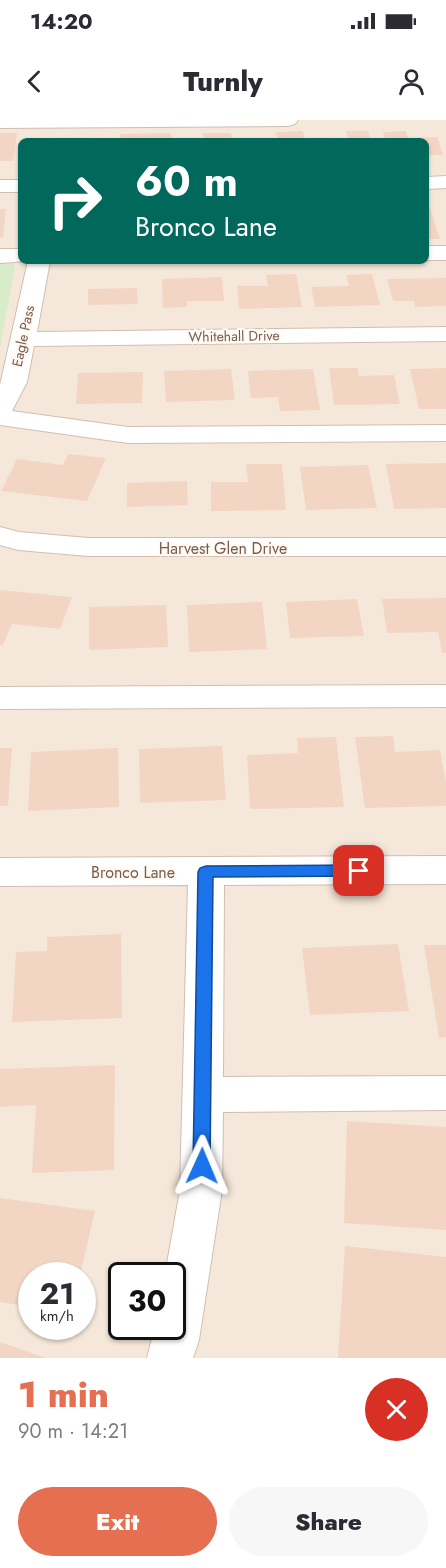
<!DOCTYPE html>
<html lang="en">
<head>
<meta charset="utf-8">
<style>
	body { margin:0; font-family:Jost,sans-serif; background:#f7f7f7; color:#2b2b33; height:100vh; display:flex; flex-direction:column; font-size:22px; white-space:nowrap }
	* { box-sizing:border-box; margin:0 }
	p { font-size:20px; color:#7c7c81 }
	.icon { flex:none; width:33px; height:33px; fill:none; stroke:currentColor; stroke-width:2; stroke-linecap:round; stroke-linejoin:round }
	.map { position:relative; height:1238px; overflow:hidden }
	.details { display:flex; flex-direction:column; background:#fff; flex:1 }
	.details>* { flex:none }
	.guide { position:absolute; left:18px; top:18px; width:411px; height:126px; border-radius:9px; box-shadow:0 2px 4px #0004; background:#00695c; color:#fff; overflow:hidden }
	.speed { position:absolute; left:18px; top:1142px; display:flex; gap:12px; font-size:30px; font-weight:700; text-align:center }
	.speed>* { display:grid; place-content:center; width:78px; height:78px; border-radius:50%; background:#fff; box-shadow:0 2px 4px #0004; line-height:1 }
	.speed small { font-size:15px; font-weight:400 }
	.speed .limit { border:3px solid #111; border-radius:9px; background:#fff; color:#111 }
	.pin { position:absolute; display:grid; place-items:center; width:51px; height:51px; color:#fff; margin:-26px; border-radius:12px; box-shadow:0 3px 9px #0006 }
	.me { position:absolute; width:66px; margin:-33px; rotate:1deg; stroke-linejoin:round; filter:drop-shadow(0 0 4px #0008) }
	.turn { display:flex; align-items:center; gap:21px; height:126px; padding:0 18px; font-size:27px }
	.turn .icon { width:78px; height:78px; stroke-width:2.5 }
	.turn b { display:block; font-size:42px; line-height:51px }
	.round { display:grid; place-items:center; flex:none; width:63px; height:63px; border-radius:32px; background:#f7f7f7 }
	.head { display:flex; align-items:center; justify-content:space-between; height:102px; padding:0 18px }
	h1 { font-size:36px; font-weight:800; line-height:45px; color:#e76f51 }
	.button { display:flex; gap:12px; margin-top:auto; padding:12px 18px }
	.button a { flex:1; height:69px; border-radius:36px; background:#e76f51; color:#fff; font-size:24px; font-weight:800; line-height:69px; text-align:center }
	.button a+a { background:#f7f7f7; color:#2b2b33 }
	.status { display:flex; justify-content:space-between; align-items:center; height:42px; padding:0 30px; background:#fff; direction:ltr }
	.status svg { height:16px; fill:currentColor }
	header { display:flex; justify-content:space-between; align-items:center; height:78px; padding:0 18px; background:#fff; font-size:27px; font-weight:800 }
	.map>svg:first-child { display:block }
	.residential { fill:#f5e8da; fill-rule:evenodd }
	.green { fill:#d8ecc9 }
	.building { fill:#f3d5c3 }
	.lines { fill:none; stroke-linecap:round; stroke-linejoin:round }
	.minor-casing { stroke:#d1beb0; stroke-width:2 }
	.minor { fill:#fff; fill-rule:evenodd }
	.route { fill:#1a73e8; stroke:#114b97; stroke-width:1.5 }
	.labels { text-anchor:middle; stroke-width:4.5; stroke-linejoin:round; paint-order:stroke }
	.far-street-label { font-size:14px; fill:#7a5c4d; stroke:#fffaf3 }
	.street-label { font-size:16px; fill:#7a5c4d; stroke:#fffaf3 }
</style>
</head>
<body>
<div class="status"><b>14:20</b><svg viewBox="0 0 49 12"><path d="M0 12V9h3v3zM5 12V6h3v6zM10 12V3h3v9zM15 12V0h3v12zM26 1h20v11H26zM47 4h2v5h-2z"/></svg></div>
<header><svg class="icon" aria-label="back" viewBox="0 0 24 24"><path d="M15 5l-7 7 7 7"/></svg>Turnly<svg class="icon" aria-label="person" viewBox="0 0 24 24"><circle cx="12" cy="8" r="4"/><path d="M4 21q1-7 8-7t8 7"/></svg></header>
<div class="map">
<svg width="446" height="1238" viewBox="0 0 446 1238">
	<rect width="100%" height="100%" fill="#fdf6ec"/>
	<!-- residential -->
	<path class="residential" d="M0 0H446V1238H0ZM21 21H426V141H21ZM32 1155H82V1206H32ZM122 1155H172V1206H122Z"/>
	<!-- green -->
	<path class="green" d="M0 140H16L0 229Z"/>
	<!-- building -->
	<path class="building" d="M303 11 305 21H278L276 12Z
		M346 11H368L371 21H349Z
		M406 11 408 18 437 17 443 35H426V21H385L383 12Z
		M0 13H17L13 41H0Z
		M171 13 172 21H120V14Z
		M203 13H231L233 21H204Z
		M426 88H430L440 119H426Z
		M0 89H6L3 117H0Z
		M296 154 302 187 239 189 237 166H268L266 155Z
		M372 154 380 185 315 187 311 167 349 166 346 155Z
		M222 157 224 181H187V187L163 188 162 159Z
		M446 158V186L415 187 414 181H393L387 159Z
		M137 168 138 184 88 185V169Z
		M329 248H358L359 256 394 255 400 284 334 285Z
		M446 248V289H419L410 249Z
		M231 249 235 280 166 282 164 251Z
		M313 249 320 290 280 291 278 277 251 278 248 251Z
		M143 252 142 283 76 284 78 253Z
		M68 334 106 338 87 381 1 371 17 339 63 345Z
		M446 343V388L394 389 386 344Z
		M246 344H282L286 390 211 391V362H248Z
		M368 345 377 388 306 390 300 347Z
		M187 361 188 385 127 387V363Z
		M0 470 72 477 60 509 12 504 3 525H0Z
		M446 478V533H442L438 512 387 513 382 479Z
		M357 479 364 516 290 518 286 482Z
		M262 482 267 529 189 532 187 485Z
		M166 485 168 527 89 530V487Z
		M393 616 395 632 440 630 446 662V686L365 688 355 617Z
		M336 617 344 687 250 689 247 635 298 633 297 618Z
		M222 626 226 680 140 683 139 629Z
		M0 628H12L8 686H0Z
		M118 628 119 687 28 691 31 632Z
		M121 814 122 898 12 902 16 832 47 831V817Z
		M398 824 409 891 310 895 302 828Z
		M424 825H446V917L439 918Z
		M115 945 114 1050 32 1053 36 985 0 987V949Z
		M347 1001 446 1007V1110L344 1103Z
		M0 1078 95 1091 80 1155H32V1187L0 1182Z
		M345 1126 446 1137V1238H338Z
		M0 1222 46 1238H0Z"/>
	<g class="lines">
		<!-- minor casing -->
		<g class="minor-casing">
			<path id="minor" d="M0 0H298L295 4 288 6 0 8Z
				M446 56V68L426 69V57Z
				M0 60H21V72H0Z
				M426 126H446V140H426Z
				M0 129H21V141H50L37 212 446 207V221L34 226 27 262 12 291 128 307 446 305V321L128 323 0 305V265L28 141 0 143Z
				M0 407 19 412 88 418H446V436H88L18 430 0 425Z
				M446 565V587L0 589V567Z
				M446 736V764L224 765 223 957 446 956V990L223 992 222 1070 199 1220 193 1238H147L155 1206H172V1155H165L180 1070 188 765 0 766V738Z"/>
		</g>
		<!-- minor -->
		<use href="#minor" class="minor"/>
	</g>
	<!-- route -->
	<path class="route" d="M359 745 364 747 366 751 364 755 359 756 213 757 210 1046 208 1052 202 1054 196 1052 193 1046 198 752 200 748 206 746Z"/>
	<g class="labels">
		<!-- far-street labels -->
		<g class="far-street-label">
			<text transform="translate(23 216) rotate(-78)" y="5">Eagle Pass</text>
			<text transform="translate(234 216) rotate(-1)" y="5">Whitehall Drive</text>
		</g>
		<!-- street labels -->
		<g class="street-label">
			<text x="223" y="434">Harvest Glen Drive</text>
			<text x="133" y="758">Bronco Lane</text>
		</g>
	</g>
</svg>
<div class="speed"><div>21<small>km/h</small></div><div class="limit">30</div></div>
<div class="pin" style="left:359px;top:751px;background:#d93025"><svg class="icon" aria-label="arrive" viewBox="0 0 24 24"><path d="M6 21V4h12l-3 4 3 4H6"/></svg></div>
<svg class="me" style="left:202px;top:1046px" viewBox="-20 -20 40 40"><path d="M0-17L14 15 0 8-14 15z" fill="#1a73e8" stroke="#fff" stroke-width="4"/></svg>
<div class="guide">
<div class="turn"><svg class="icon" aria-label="right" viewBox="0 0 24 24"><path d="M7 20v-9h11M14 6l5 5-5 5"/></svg><div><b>60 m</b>Bronco Lane</div></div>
</div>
</div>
<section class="details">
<div class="head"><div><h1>1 min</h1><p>90 m · 14:21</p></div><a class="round" style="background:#d93025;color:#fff"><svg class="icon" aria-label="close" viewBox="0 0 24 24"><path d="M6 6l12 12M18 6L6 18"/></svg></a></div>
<div class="button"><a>Exit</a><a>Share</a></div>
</section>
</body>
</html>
